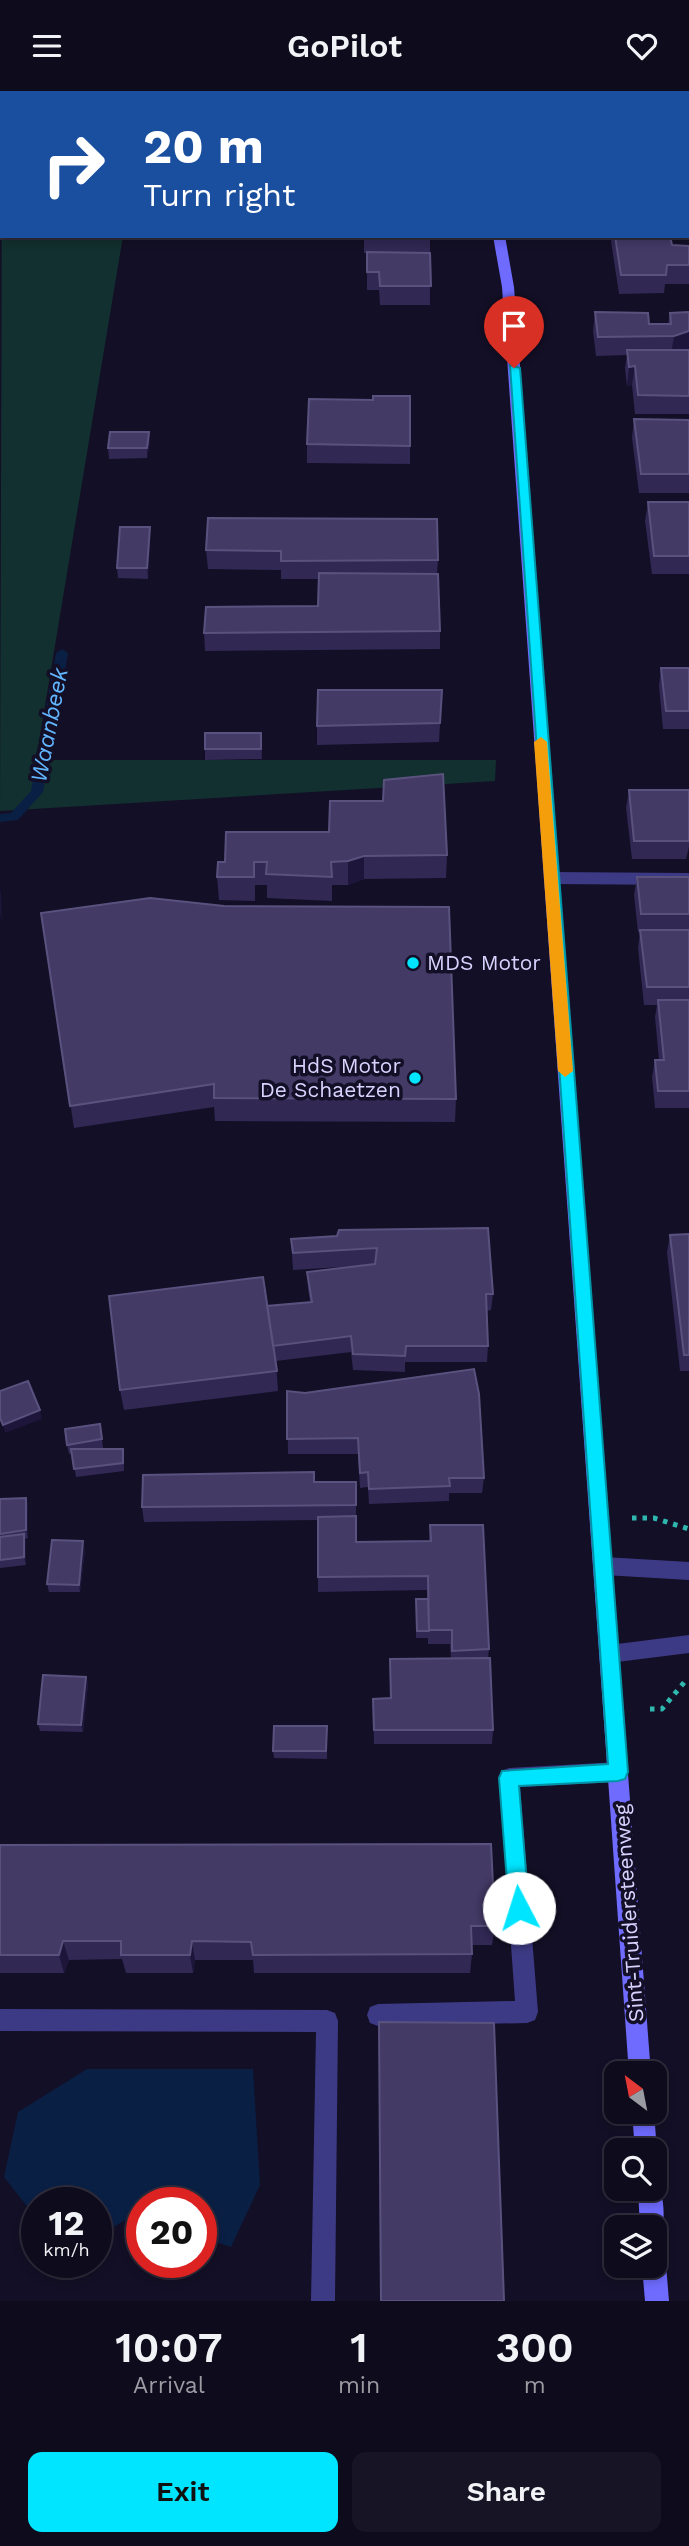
<!DOCTYPE html>
<html lang="en">
<head>
<meta charset="utf-8">
<style>
	body { margin:0; font-family:"Work Sans",sans-serif; background:#171425; color:#f1f3f6; height:100vh; display:flex; flex-direction:column; font-size:26px; white-space:nowrap }
	* { box-sizing:border-box; margin:0 }
	p { font-size:23px; color:#9b9ba3 }
	.icon { flex:none; width:38px; height:38px; fill:none; stroke:currentColor; stroke-width:2; stroke-linecap:round; stroke-linejoin:round }
	.map { position:relative; height:2210px; overflow:hidden }
	.sheet { display:flex; flex-direction:column; background:#0e0b1c; flex:1 }
	.sheet>* { flex:none }
	.banner { position:absolute; left:0px; top:0px; width:690px; height:147px; box-shadow:0 4px 10px #0003,0 0 0 2px #2e2b3b; background:#1a4fa0; color:#fff; overflow:hidden }
	.needle { width:46px; rotate:328deg }
	.tools { position:absolute; left:604px; top:1970px; display:grid; gap:14px }
	.tools a { display:grid; place-items:center; width:63px; height:63px; border-radius:14px; background:#0e0b1c; box-shadow:0 4px 10px #0003,0 0 0 2px #2e2b3b; font-size:35px }
	.speed { position:absolute; left:21px; top:2096px; display:flex; gap:14px; font-size:35px; font-weight:700; text-align:center }
	.speed>* { display:grid; place-content:center; width:91px; height:91px; border-radius:50%; background:#0e0b1c; box-shadow:0 4px 10px #0003,0 0 0 2px #2e2b3b; line-height:1 }
	.speed small { font-size:18px; font-weight:400 }
	.speed .limit { border:10px solid #d22; background:#fff; color:#111 }
	.pin { position:absolute; display:grid; place-items:center; width:60px; height:60px; color:#fff; margin:-72px -30px; border-radius:50% 50% 50% 0; rotate:-45deg; box-shadow:0 0 7px #0007 }
	.pin .icon { rotate:45deg }
	.me { position:absolute; width:77px; margin:-38px; rotate:355deg; stroke-linejoin:round; filter:drop-shadow(0 0 5px #0008) }
	.turn { display:flex; align-items:center; gap:24px; height:147px; padding:0 28px; font-size:32px }
	.turn .icon { width:91px; height:91px; stroke-width:2.5 }
	.turn b { display:block; font-size:49px; line-height:60px }
	.eta { display:flex; justify-content:space-evenly; align-items:center; height:119px; text-align:center }
	.eta b { font-size:42px; font-weight:600; line-height:49px }
	.button { display:flex; gap:14px; margin-top:auto; padding:14px 28px }
	.button a { flex:1; height:80px; border-radius:14px; background:#00e5ff; color:#111; font-size:28px; font-weight:600; line-height:80px; text-align:center }
	.button a+a { background:#171425; color:#f1f3f6 }
	header { display:flex; justify-content:space-between; align-items:center; height:91px; padding:0 28px; background:#0e0b1c; font-size:32px; font-weight:600 }
	.map>svg:first-child { display:block }
	.green { fill:#12302f }
	.water { fill:#0a1f44 }
	.lines { fill:none; stroke-linecap:round; stroke-linejoin:round }
	.stream { fill:#0a1f44; fill-rule:evenodd }
	.path { stroke:#2fb8b0; stroke-width:5; stroke-dasharray:4.5 6; stroke-linecap:butt }
	.service { fill:#3d3a85; fill-rule:evenodd }
	.minor { fill:#3d3a85; fill-rule:evenodd }
	.secondary { fill:#6f6bff; fill-rule:evenodd }
	.wall { fill:#312854 }
	.shaded-wall { fill:#1d163a }
	.building { fill:#433a66; stroke:#5a527e; stroke-width:2 }
	.route { fill:#00e5ff; stroke:#0095a6; stroke-width:2 }
	.slow { fill:#f59e0b }
	.poi-dot { fill:#00e5ff; stroke:#130f26; stroke-width:2.5 }
	.labels { text-anchor:middle; stroke-width:7; stroke-linejoin:round; paint-order:stroke }
	.poi-label { font-size:21px; fill:#d9d4ff; stroke:#130f26; text-anchor:start }
	.street-label { font-size:21px; fill:#d9d4ff; stroke:#130f26 }
	.water-label { font-size:23px; font-style:italic; fill:#62b6ff; stroke:#130f26 }
</style>
</head>
<body>
<header><svg class="icon" aria-label="menu" viewBox="0 0 24 24"><path d="M4 6h16M4 12h16M4 18h16"/></svg>GoPilot<svg class="icon" aria-label="heart" viewBox="0 0 24 24"><path d="M12 20l-8-8c-3-5 5-10 8-4 3-6 11-1 8 4z"/></svg></header>
<div class="map">
<svg width="689" height="2210" viewBox="0 0 689 2210">
	<rect width="100%" height="100%" fill="#130f26"/>
	<!-- green -->
	<path class="green" d="M70 0H453V2H72Z
		M2 66V145H123L36 669H496L495 690 0 720Z"/>
	<!-- water -->
	<path class="water" d="M87 1978H253L260 2094 231 2156 201 2146V2112H142V2125L136 2123 96 2146V2112H37V2128L4 2086 18 2021Z"/>
	<g class="lines">
		<!-- stream -->
		<path class="stream" d="M62 558 68 562 43 701 18 729 0 731V723L11 722 31 700 56 562Z"/>
		<!-- path -->
		<path class="path" d="M632 1427H654L689 1438
			M650 1618H662L687 1588"/>
		<!-- service -->
		<path class="service" d="M618 1671 625 1674 628 1681 625 1688 618 1691 520 1696 538 1921 535 1929 527 1932 378 1935 370 1932 367 1924 370 1916 378 1913 515 1910 499 1687 502 1680 509 1677Z
			M0 1918 327 1919 335 1922 338 1930 335 2210H311L316 1941 0 1940Z"/>
		<!-- minor -->
		<path class="minor" d="M688 26H689V32H688Z
			M551 781 689 782V794L551 793 543 787Z
			M604 1466 689 1471V1489L604 1484 597 1481 594 1475 597 1469Z
			M689 1544V1562L609 1572 602 1570 599 1563 602 1556 609 1554Z"/>
		<!-- secondary -->
		<path class="secondary" d="M477 0H489L490 2H478Z
			M502 0H514V2H502Z
			M493 145H505L514 196 651 1983H629L502 196Z
			M632 2021H654L657 2060 654 2067V2060H635Z
			M654 2089C665 2099 666 2131 660 2145L654 2148V2137H640L638 2098H654Z
			M654 2162 662 2166 666 2174 669 2210H645L642 2175H654Z"/>
	</g>
	<!-- wall -->
	<path class="wall" d="M346 145H430V214H380L379 199H367V162H364V149L346 148Z
		M611 145H670L672 154 689 155V193H665L664 202 619 203 611 150Z
		M595 221 649 233H668L670 222 689 257 685 259H689V323H635L632 294 627 295 625 277 627 264 596 265 593 240Z
		M373 309 410 355V373L307 372V353Z
		M634 328 689 329V402H639L632 347Z
		M149 341 150 351 147 367 109 368 108 357Z
		M648 411H689V483H652L645 430Z
		M208 427 438 469 437 483 440 540V558L205 560 204 542 318 515 319 488H281V479L208 478 206 459Z
		M150 446 148 488 118 487 117 477Z
		M661 577H689V638H663L659 595Z
		M442 599 439 651 317 654V635Z
		M261 642 262 668 205 669V658Z
		M629 699H689V756L686 768H632L626 717Z
		M226 741 447 764 446 787 364 788 348 794H332V810L267 807V794H255V810L219 809 217 786 225 771Z
		M637 786H689V1017H655L652 986 655 969H659L655 926 657 914H644L638 857 640 841H638L634 804Z
		M41 822 456 1008 455 1031 215 1030 214 1016 74 1037Z
		M339 1139 493 1203 491 1219 486 1220 488 1255 487 1271H405V1281L353 1279 351 1261 276 1270 278 1300 124 1319 120 1299 267 1215 310 1211 308 1198 307 1181 373 1174 293 1179 291 1148 337 1145Z
		M689 1143V1280H680L667 1161 670 1144Z
		M287 1300 484 1387 482 1402H449V1410L369 1413 368 1396 360 1397 358 1363H288Z
		M100 1333 103 1357 96 1358 124 1366V1380L76 1386 72 1362 69 1363 67 1354Z
		M356 1391V1451L429 1450 430 1434 489 1558 488 1567 493 1639 492 1653H374L373 1608 390 1607V1568H451L450 1553H428V1547H416V1508H427V1499L318 1501V1429L144 1431 142 1416Z
		M26 1407 28 1415V1447L25 1448 26 1474 0 1477V1408Z
		M85 1458 80 1501H49L47 1493Z
		M86 1586 88 1593 83 1641 40 1640 38 1633Z
		M327 1635V1668L274 1667 273 1660Z
		M0 1754 495 1835 492 1854H472V1863L470 1882H254L253 1869H195L193 1882H126L122 1868 69 1869 64 1882H0Z
		M379 1931 504 2210H380Z"/>
	<!-- shaded-wall -->
	<path class="shaded-wall" d="M689 240V257L671 264 674 245Z
		M635 275 632 294 627 295 629 276Z
		M149 341 150 351 147 367V357Z
		M150 436V446L148 488 147 477Z
		M364 765V788L348 794V770Z
		M0 797 1 804 2 831 0 822Z
		M40 1319 42 1328 5 1342 3 1334Z
		M26 1407 28 1415V1447L26 1439Z
		M24 1443 26 1451V1474L24 1466Z
		M83 1450 85 1458 80 1501 79 1494Z
		M86 1586 88 1593 83 1641 81 1634Z
		M63 1850 69 1869 64 1882 59 1864Z
		M192 1850 195 1869 193 1882 190 1864Z"/>
	<!-- building -->
	<path class="building" d="M615 145H670L672 154 689 155V174H667L666 184H621Z
		M367 161 430 162 431 195H380L379 181H367Z
		M595 221 648 222 649 233H671L670 222 689 221V240L674 245 598 246Z
		M627 259H689V305L638 304 635 275 629 276Z
		M373 305H410V355L307 353 309 308 373 309Z
		M634 328 689 329V383H641Z
		M110 341H149L147 357H108Z
		M648 411H689V465H654Z
		M208 427 437 428 438 469 281 470V460L206 459Z
		M120 436H150L147 477H117Z
		M319 482 438 483 440 540 204 542 206 516 318 515Z
		M661 577H689V620H666Z
		M318 599H442L440 632 317 635Z
		M205 642H261V658H205Z
		M443 683 447 764 364 765 348 770 331 771 332 786 266 783 267 771H254V786H217L218 771H225L226 741H329L330 710H383L384 689Z
		M629 699H689V750H634Z
		M637 786H689V823H641Z
		M150 807 224 815 449 816 456 1008 214 1007V993L70 1015 41 822Z
		M640 839H689V896H647Z
		M658 909H689V1000H658L655 969H664Z
		M488 1137 493 1203H486L488 1255H406L405 1265 353 1263 351 1245 273 1255 267 1215 312 1211 307 1181 375 1173 377 1157 293 1162 291 1148 337 1145 339 1139Z
		M689 1143V1264H684L670 1144Z
		M263 1186 277 1280 120 1299 109 1205Z
		M474 1278 479 1303 484 1387H449L450 1395 369 1398 368 1381 360 1382 358 1347 287 1348V1300L305 1302Z
		M28 1290 40 1319 3 1334 0 1327V1300Z
		M100 1333 102 1348 67 1354 65 1338Z
		M71 1358H123V1372L74 1378Z
		M314 1381V1391H356V1414L142 1416 143 1384Z
		M26 1407V1439L0 1443V1408Z
		M356 1425V1451L431 1450 430 1434H483L489 1558 452 1560V1539H429L428 1485 318 1486V1426Z
		M24 1443V1466L0 1469V1446Z
		M52 1449 83 1450 79 1494 47 1493Z
		M416 1508H428L429 1540H417Z
		M490 1567 493 1639H374L373 1608 391 1607 390 1568Z
		M43 1584 86 1586 81 1634 38 1633Z
		M274 1635H327L326 1660H273Z
		M491 1753 495 1835H471L472 1863 253 1864 251 1851 192 1850 190 1864H121V1850H63L59 1864H0V1754Z
		M379 1931 494 1932 504 2210H381Z"/>
	<!-- route -->
	<path class="route" d="M510 274 520 277 628 1681 625 1688 618 1690 519 1695 529 1817 526 1824 519 1827 512 1824 509 1817 499 1687 502 1680 608 1673Z"/>
	<!-- slow -->
	<path class="slow" d="M541 646 547 651 573 980 565 986 558 980 534 651Z"/>
	<!-- markers -->
	<g class="poi-dot">
		<circle cx="413" cy="872" r="7"/>
		<circle cx="415" cy="987" r="7"/>
	</g>
	<g class="labels">
		<!-- poi labels -->
		<g class="poi-label">
			<text x="427" y="879">MDS Motor</text>
			<text x="401" y="982" text-anchor="end">HdS Motor<tspan x="401" dy="24">De Schaetzen</tspan></text>
		</g>
		<!-- street labels -->
		<g class="street-label">
			<text transform="translate(629 1822) rotate(-94)" y="7">Sint-Truidersteenweg</text>
		</g>
		<!-- water labels -->
		<g class="water-label">
			<text transform="translate(49 634) rotate(-79)" y="8">Waanbeek</text>
		</g>
	</g>
</svg>
<div class="tools">
<a><svg class="needle" viewBox="-14 -14 28 28"><path d="M0-13l5 13h-10z" fill="#e53935"/><path d="M0 13l5-13h-10z" fill="#9b9ba3"/></svg></a>
<a><svg class="icon" aria-label="search" viewBox="0 0 24 24"><circle cx="10" cy="10" r="6"/><path d="M15 15l6 6"/></svg></a>
<a><svg class="icon" aria-label="layers" viewBox="0 0 24 24"><path d="M12 4l9 5-9 5-9-5zM3 14l9 5 9-5"/></svg></a>
</div>
<div class="speed"><div>12<small>km/h</small></div><div class="limit">20</div></div>
<div class="pin" style="left:514px;top:277px;background:#d93025"><svg class="icon" aria-label="arrive" viewBox="0 0 24 24"><path d="M6 21V4h12l-3 4 3 4H6"/></svg></div>
<svg class="me" style="left:519px;top:1817px" viewBox="-20 -20 40 40"><circle r="19" fill="#fff"/><path d="M0-13L10 11 0 6-10 11z" fill="#00e5ff"/></svg>
<div class="banner">
<div class="turn"><svg class="icon" aria-label="right" viewBox="0 0 24 24"><path d="M7 20v-9h11M14 6l5 5-5 5"/></svg><div><b>20 m</b>Turn right</div></div>
</div>
</div>
<section class="sheet">
<div class="eta">
<div><b>10:07</b><p>Arrival</p></div>
<div><b>1</b><p>min</p></div>
<div><b>300</b><p>m</p></div>
</div>
<div class="button"><a>Exit</a><a>Share</a></div>
</section>
</body>
</html>
